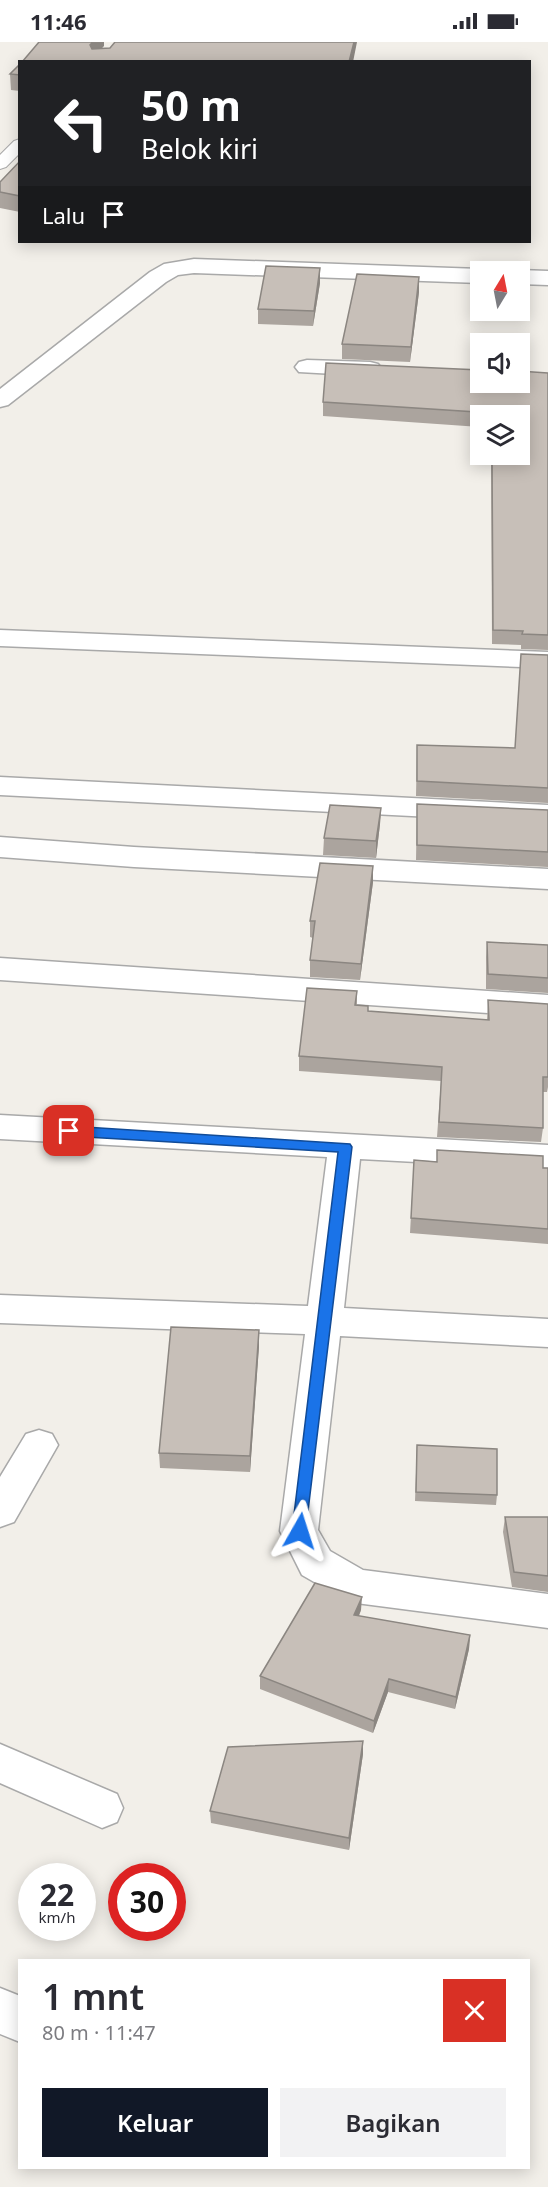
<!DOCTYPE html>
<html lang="id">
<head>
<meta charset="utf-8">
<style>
	body { margin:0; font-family:"Noto Sans",sans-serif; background:#f2f2f3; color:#2b2b33; height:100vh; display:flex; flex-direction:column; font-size:22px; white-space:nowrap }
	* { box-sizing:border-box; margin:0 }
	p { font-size:20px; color:#7c7c81 }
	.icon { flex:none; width:33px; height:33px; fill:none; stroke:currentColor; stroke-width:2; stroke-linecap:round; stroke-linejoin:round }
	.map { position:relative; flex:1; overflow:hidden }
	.panel { position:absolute; left:18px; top:1917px; width:512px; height:210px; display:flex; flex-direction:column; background:#fff; border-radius:0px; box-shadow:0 3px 15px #0003 }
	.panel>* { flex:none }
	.hud { position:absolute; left:18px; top:18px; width:513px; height:183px; border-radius:0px; box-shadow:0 3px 15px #0003; background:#202124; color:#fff; overflow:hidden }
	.needle { width:39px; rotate:10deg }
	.tools { position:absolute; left:470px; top:219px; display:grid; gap:12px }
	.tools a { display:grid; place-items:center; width:60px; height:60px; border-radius:0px; background:#fff; box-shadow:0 3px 15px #0003; font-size:30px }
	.speed { position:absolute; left:18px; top:1821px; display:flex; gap:12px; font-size:30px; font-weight:700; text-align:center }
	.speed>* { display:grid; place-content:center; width:78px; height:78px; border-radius:50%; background:#fff; box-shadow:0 3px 15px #0003; line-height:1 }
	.speed small { font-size:15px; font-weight:400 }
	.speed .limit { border:9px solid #d22; background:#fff; color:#111 }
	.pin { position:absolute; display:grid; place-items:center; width:51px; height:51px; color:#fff; margin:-26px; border-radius:12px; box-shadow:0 3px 9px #0006 }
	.me { position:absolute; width:66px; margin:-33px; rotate:6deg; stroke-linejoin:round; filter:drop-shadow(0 0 4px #0008) }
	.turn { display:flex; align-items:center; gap:21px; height:126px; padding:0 24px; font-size:27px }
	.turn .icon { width:78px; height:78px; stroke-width:2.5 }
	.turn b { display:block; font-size:42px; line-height:51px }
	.then { display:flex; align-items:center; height:57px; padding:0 24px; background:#0003; gap:12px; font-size:22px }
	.round { display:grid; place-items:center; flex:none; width:63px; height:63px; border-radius:0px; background:#f2f2f3 }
	.head { display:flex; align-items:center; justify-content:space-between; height:102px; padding:0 24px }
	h1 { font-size:36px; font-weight:600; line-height:45px }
	.button { display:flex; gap:12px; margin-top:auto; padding:12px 24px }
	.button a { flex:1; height:69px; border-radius:0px; background:#111827; color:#fff; font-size:24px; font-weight:600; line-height:69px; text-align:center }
	.button a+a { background:#f2f2f3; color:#2b2b33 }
	.status { display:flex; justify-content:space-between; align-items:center; height:42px; padding:0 30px; background:#fff; direction:ltr }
	.status svg { height:16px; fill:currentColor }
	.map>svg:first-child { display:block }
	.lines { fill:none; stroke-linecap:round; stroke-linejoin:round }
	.service-casing { stroke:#a9a9a9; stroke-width:2 }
	.minor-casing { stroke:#a9a9a9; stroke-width:3 }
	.service { fill:#fff; fill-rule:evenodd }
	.minor { fill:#fff; fill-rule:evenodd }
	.wall { fill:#aba49e }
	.shaded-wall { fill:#8b8681 }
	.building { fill:#c7bfb8; stroke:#8b8681; stroke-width:1.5 }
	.route { fill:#1a73e8; stroke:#114b97; stroke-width:1.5 }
</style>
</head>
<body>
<div class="status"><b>11:46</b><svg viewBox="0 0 49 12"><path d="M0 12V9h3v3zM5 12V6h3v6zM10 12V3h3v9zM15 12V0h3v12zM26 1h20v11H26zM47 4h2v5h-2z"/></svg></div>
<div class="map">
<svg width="548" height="2145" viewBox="0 0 548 2145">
	<rect width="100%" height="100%" fill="#f2efe9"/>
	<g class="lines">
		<!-- service casing -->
		<g class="service-casing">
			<path id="service" d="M20 97V111L6 125 0 127V113L14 99Z"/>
		</g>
		<!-- minor casing -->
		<g class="minor-casing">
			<path id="minor" d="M194 217 480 227 488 230H480V241L194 231 178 233 166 240 8 363 0 365V347L150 230 164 222Z
				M519 228 548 229V243L519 242V230H515Z
				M307 318 370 320 378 322 382 327 378 332 370 334 299 330 295 325 299 320Z
				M0 588 548 610V626L0 604Z
				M0 735 548 763V781L0 753Z
				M0 795 134 805 548 827V847L134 825 0 815Z
				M0 916 548 953V975L0 938Z
				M0 1073 548 1103V1127L360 1117 344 1266 548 1277V1305L340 1294 318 1488 330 1509 363 1528 548 1552V1586L356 1561 342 1556 302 1533 280 1489 305 1292 0 1281V1253L308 1264 327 1115 0 1097Z
				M39 1388 52 1392 58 1403 14 1480 0 1485V1435L26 1392Z
				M0 1702 117 1752 123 1766 117 1780 102 1786 0 1741Z
				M0 1946 20 1954V2000L0 1992Z"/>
		</g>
		<!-- service -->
		<use href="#service" class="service"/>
		<!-- minor -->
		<use href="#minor" class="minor"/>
	</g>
	<!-- wall -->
	<path class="wall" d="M20 22V49L11 48 10 32Z
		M20 119V170L0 166V140Z
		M320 226V241L313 284 258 282V267Z
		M419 235V250L410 320 342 317V302Z
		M548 331V608L521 607V603L492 602 491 412H519V374H480V385L323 374V360Z
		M521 612 548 613V761L416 754 417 703 515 706Z
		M417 762 548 768V825L416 818Z
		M381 766 380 782 376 816 323 813 324 796Z
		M373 824V840L360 938 310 935V918L313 896 310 895V879Z
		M487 900 548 903V951L486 947V915Z
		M357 949V963L368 969 487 978 488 958 548 962V1045L547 1050H543V1086L541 1100 437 1095 441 1039 299 1029V1014Z
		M414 1118 548 1126V1202L410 1191Z
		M259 1288V1304L250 1430 160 1426 159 1411Z
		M417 1403 497 1453 496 1463 415 1459Z
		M505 1475H548V1550L512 1545 503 1490Z
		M361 1568 359 1574 470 1593 469 1607 455 1667 388 1650 373 1691 260 1647V1634Z
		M363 1699V1712L349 1808 211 1781 210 1769Z"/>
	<!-- shaded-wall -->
	<path class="shaded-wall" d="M93 0H104V4L91 18 90 3Z
		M354 0H357L353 20H349Z
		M320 226V241L313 284 314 269Z
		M419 235V250L410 320 411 305Z
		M381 766 380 782 376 816V799Z
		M373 824V840L360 938 361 922Z
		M259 1288V1304L250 1430V1414Z
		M362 1555 361 1568 353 1587 354 1573Z
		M470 1593 469 1607 455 1667 456 1655Z
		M389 1637 388 1650 373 1691 374 1679Z
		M363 1699V1712L349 1808V1796Z"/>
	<!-- building -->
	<path class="building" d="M39 0H93L90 3 92 7 110 6 115 0H354L349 20H22Z
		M20 22V33L10 32Z
		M20 119V154L0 150V140Z
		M266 224 320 226 314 269 258 267Z
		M357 232 419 235 411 305 342 302Z
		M326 321 480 328V340H519V329L548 331V593L522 592 523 589 493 588 492 412H519V374H492V371L323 360Z
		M521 612 548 613V746L417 739V703L515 706Z
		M417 762 548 768V810L417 803Z
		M330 763 381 766 376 799 324 796Z
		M320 821 373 824 361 922 310 918 315 879H310Z
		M487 900 548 903V936L488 932Z
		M307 946 357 949 355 963 368 964V969L489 978 488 958 548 962V1035H543V1086L439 1080 442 1025 299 1014Z
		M437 1108 543 1114V1126H548V1187L411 1176 414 1118 437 1120Z
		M171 1285 259 1288 250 1414 159 1411Z
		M417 1403 497 1407V1453L416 1450Z
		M505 1475H548V1534L514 1530Z
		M315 1541 362 1555 354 1573 470 1593 456 1655 389 1637 374 1679 260 1634Z
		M363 1699 349 1796 210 1769 228 1705Z"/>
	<!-- route -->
	<path class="route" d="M69 1084 350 1102 352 1105 305 1494 300 1496 294 1494 292 1489 338 1110 69 1094 62 1089Z"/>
</svg>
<div class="tools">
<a><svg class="needle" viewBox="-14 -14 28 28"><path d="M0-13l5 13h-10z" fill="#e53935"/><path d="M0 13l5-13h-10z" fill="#7c7c81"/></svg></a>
<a><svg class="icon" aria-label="sound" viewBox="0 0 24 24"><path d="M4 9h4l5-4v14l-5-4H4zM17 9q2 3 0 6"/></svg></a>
<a><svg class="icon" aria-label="layers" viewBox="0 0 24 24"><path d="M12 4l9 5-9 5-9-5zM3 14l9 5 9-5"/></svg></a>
</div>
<div class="speed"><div>22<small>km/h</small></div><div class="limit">30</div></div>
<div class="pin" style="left:69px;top:1089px;background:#d93025"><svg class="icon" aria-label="arrive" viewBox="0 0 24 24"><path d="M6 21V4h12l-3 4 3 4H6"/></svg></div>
<svg class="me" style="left:300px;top:1489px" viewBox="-20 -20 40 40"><path d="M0-17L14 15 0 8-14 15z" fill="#1a73e8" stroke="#fff" stroke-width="4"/></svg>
<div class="hud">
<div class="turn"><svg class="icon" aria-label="left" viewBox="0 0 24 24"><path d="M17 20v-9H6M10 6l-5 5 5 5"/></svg><div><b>50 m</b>Belok kiri</div></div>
<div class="then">Lalu<svg class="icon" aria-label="arrive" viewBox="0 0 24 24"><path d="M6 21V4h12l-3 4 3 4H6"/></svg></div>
</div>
<section class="panel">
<div class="head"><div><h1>1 mnt</h1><p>80 m · 11:47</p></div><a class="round" style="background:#d93025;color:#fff"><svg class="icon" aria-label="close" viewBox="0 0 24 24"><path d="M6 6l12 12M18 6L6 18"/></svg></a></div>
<div class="button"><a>Keluar</a><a>Bagikan</a></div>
</section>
</div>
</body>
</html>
